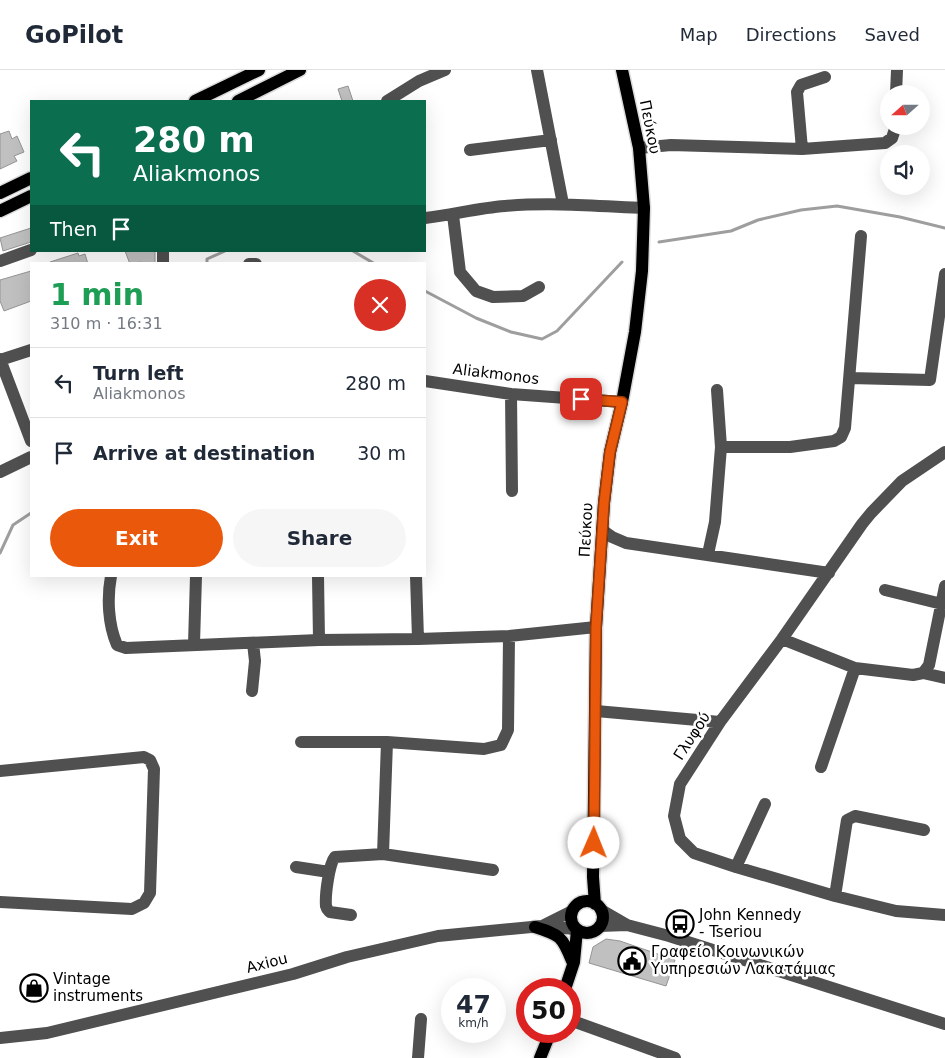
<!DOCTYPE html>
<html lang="en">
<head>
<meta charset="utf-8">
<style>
	body { margin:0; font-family:"DejaVu Sans",sans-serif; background:#f6f6f7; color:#1f2937; height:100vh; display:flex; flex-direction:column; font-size:19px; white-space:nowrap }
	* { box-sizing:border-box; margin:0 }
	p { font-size:16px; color:#747a83 }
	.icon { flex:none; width:28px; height:28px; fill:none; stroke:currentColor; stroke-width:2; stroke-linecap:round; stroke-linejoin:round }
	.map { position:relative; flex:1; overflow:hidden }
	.sheet { position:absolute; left:30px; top:192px; width:396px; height:315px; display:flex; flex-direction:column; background:#fff; border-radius:0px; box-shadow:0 5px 20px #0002 }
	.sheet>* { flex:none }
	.banner { position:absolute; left:30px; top:30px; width:396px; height:152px; border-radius:0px; box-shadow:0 5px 20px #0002; background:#0b6e4f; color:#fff; overflow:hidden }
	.needle { width:32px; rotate:249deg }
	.tools { position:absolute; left:880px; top:15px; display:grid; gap:10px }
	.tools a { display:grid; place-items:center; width:50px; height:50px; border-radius:50%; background:#fff; box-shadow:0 5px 20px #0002; font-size:25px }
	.speed { position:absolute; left:441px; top:908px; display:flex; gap:10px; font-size:25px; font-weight:700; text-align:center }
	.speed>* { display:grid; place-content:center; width:65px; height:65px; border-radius:50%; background:#fff; box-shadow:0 5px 20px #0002; line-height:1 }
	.speed small { font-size:12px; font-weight:400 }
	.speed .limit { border:8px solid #d22; background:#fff; color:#111 }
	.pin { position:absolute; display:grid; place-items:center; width:42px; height:42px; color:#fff; margin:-21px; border-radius:10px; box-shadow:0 2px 8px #0006 }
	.me { position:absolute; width:55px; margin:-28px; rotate:1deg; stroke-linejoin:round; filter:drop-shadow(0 0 4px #0008) }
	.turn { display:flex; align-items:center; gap:18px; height:105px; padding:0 20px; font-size:22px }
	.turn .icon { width:65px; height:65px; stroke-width:2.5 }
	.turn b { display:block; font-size:35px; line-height:42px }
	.then { display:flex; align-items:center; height:48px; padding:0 20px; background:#0003; gap:10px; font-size:19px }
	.round { display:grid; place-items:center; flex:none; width:52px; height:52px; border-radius:26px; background:#f6f6f7 }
	.summary { display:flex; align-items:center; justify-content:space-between; height:85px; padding:0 20px }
	h1 { font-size:30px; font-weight:600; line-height:38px; color:#1e9e55 }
	.action { display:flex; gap:10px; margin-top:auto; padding:10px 20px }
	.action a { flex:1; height:58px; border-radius:30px; background:#ea580c; color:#fff; font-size:20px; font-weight:600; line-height:58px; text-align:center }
	.action a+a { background:#f6f6f7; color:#1f2937 }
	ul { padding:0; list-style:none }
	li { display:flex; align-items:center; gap:15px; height:70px; padding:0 20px; border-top:1px solid #e0e1e3 }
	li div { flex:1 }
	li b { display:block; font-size:19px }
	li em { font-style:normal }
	header { display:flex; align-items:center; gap:30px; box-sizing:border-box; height:70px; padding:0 25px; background:#fff; border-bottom:1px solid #e0e1e3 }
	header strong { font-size:24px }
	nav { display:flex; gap:28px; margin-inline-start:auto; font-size:18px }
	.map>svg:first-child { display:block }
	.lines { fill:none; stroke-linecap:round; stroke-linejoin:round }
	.stream { stroke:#9e9e9e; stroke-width:3 }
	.building { fill:#c0c0c0; stroke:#949494 }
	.major-casing { stroke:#dbdbdb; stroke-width:15 }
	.minor { stroke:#505050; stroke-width:12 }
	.major { stroke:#000; stroke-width:12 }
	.route-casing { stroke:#983908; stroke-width:12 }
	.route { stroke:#ea580c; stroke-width:9 }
	.labels { text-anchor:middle; stroke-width:5; stroke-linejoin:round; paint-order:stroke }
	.street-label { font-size:15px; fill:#000; stroke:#fff }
	.poi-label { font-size:15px; fill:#000; stroke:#fff; text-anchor:start }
</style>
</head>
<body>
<header>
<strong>GoPilot</strong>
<nav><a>Map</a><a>Directions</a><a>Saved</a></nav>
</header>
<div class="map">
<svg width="945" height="988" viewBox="0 0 945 988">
	<rect width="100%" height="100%" fill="#fff"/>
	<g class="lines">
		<!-- stream -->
		<path class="stream" d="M659 172 731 161 758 150 801 140 837 136 900 147 945 158
			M353 181 375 194
			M207 194V189L225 181
			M425 221 476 248 511 262 542 269 557 261 622 192
			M0 483 13 455 31 443"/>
	</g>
	<!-- building -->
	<path class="building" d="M348 16 353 31H342L338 19Z
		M9 61 12 69 17 66 24 82 14 86 17 91 0 99V64Z
		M31 158V172L3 181 0 168Z
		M125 181H155V193L142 194 141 192 130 194Z
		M78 183 79 186 85 184 88 194H50V192Z
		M31 201V231L4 241 0 231V210Z
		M606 869 620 871 675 890 666 916 589 893 593 877Z"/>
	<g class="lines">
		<!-- major casing -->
		<g class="major-casing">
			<path id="major" d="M195 31 259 0
				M238 31 300 0
				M0 123 31 108
				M0 141 31 126
				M571 847a16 16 0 1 1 32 0a16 16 0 1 1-32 0Z
				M595 834 593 807 596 557 604 433 610 382 622 332 635 262 642 201 644 138 639 78 622 0
				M535 857C560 865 562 866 572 891
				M565 919 574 892 577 860
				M540 988 551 961"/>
		</g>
		<!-- minor -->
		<path class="minor" d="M537 0 563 134
			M825 7 801 15 797 22 802 79 885 73 892 68 896 56
			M896 24 897 0
			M387 31 419 11 445 0
			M639 78 671 75 802 79
			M470 80 551 70
			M453 145 460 202 476 221 493 227 523 226 539 217
			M425 148C452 145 478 138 505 136 551 132 598 136 644 138
			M163 181V194
			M0 191 31 180
			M249 194H256
			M0 289 31 371
			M0 290 31 280
			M850 308 930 310 945 204
			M425 311 511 324 622 332
			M511 324 512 421
			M721 377H790L834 371 841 367 845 358 861 166
			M945 382 902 411 871 443 862 454 782 569 720 652 680 714 674 746 680 769 694 783 736 797 835 826 896 841 945 845
			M0 402 31 387
			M602 460 612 467 626 473 829 503
			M708 484 715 452 721 377 717 320
			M111 506C107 528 108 554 117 575L126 578 319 570 418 569 509 566 596 557
			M318 506 319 570
			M416 506 418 569
			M885 520 942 534
			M782 569 855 598 913 605 923 603 945 608
			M194 574 196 506
			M923 603 929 595 945 516
			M252 621 255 591 253 573
			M596 641 720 652
			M301 672H387L484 679 501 675 508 660 509 566
			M821 697 855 598
			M0 701 144 687 150 690 154 699 150 823 144 833 132 839 0 832
			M383 784 387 672
			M296 797 329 802
			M736 797 765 734
			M835 826 847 750 855 746 924 760
			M601 840 627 855 669 866 945 954
			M351 845 330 842C328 840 327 840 326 836 325 825 329 794 335 787L383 784 493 800
			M542 856 572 841
			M600 856 627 855
			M570 950 675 988
			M0 968 47 963 222 921 293 904 347 887 438 866 542 856 575 859
			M418 988 421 949"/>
		<!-- major -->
		<use href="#major" class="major"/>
	</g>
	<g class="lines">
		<!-- route casing -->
		<g class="route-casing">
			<path id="route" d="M581 329 622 332 610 382 604 433 596 557 594 773"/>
		</g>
		<!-- route -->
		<use href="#route" class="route"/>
	</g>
	<!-- icons -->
	<defs>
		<g id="bus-ring" transform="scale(1.4375)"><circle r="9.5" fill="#fff" stroke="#000" stroke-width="1.5"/><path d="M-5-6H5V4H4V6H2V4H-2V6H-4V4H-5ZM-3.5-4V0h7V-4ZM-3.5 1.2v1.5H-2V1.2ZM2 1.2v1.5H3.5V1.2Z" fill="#000"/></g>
		<g id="civic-ring" transform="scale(1.4375)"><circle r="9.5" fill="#fff" stroke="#000" stroke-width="1.5"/><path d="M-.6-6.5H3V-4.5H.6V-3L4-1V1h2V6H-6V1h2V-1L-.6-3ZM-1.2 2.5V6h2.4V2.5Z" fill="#000"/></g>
		<g id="shop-ring" transform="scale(1.4375)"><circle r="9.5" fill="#fff" stroke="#000" stroke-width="1.5"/><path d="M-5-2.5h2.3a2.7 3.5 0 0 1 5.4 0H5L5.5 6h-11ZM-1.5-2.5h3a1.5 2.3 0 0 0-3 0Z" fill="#000"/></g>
	</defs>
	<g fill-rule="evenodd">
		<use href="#bus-ring" x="680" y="854"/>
		<use href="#civic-ring" x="632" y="891"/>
		<use href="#shop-ring" x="34" y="918"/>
	</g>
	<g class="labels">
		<!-- street labels -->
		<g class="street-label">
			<text transform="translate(650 57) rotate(79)" y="5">Πεύκου</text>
			<text transform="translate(496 304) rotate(7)" y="5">Aliakmonos</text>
			<text transform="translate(586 460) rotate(-87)" y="5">Πεύκου</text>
			<text transform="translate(692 666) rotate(-57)" y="5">Γλυφού</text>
			<text transform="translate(267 893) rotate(-14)" y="5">Axiou</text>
		</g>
		<!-- poi labels -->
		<g class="poi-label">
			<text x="699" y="850">John Kennedy<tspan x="699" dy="17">- Tseriou</tspan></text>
			<text x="651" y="887">Γραφείο Κοινωνικών<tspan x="651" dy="17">Υυπηρεσιών Λακατάμιας</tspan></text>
			<text x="53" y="914">Vintage<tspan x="53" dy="17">instruments</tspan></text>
		</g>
	</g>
</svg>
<div class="tools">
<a><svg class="needle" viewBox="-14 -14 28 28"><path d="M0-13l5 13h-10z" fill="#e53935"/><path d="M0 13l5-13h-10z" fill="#747a83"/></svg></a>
<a><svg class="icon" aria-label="sound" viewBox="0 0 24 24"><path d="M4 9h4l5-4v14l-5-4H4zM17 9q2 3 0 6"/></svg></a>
</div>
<div class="speed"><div>47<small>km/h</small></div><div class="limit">50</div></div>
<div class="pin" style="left:581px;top:329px;background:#d93025"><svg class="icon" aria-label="arrive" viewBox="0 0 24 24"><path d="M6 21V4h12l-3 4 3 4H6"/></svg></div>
<svg class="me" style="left:594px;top:773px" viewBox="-20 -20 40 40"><circle r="19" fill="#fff"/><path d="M0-13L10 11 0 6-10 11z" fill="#ea580c"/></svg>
<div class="banner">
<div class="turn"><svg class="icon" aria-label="left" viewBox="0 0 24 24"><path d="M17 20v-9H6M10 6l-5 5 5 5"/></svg><div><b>280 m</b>Aliakmonos</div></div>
<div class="then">Then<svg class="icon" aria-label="arrive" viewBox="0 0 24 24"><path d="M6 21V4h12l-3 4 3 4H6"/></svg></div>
</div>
<section class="sheet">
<div class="summary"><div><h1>1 min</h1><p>310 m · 16:31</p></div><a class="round" style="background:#d93025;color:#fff"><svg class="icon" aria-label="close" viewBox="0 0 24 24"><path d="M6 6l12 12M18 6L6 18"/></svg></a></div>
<ul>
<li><svg class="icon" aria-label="left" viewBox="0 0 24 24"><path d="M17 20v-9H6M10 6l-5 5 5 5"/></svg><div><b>Turn left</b><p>Aliakmonos</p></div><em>280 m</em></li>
<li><svg class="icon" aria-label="arrive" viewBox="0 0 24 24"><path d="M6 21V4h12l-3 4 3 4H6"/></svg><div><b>Arrive at destination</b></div><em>30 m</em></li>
</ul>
<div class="action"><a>Exit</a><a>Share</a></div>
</section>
</div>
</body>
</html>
